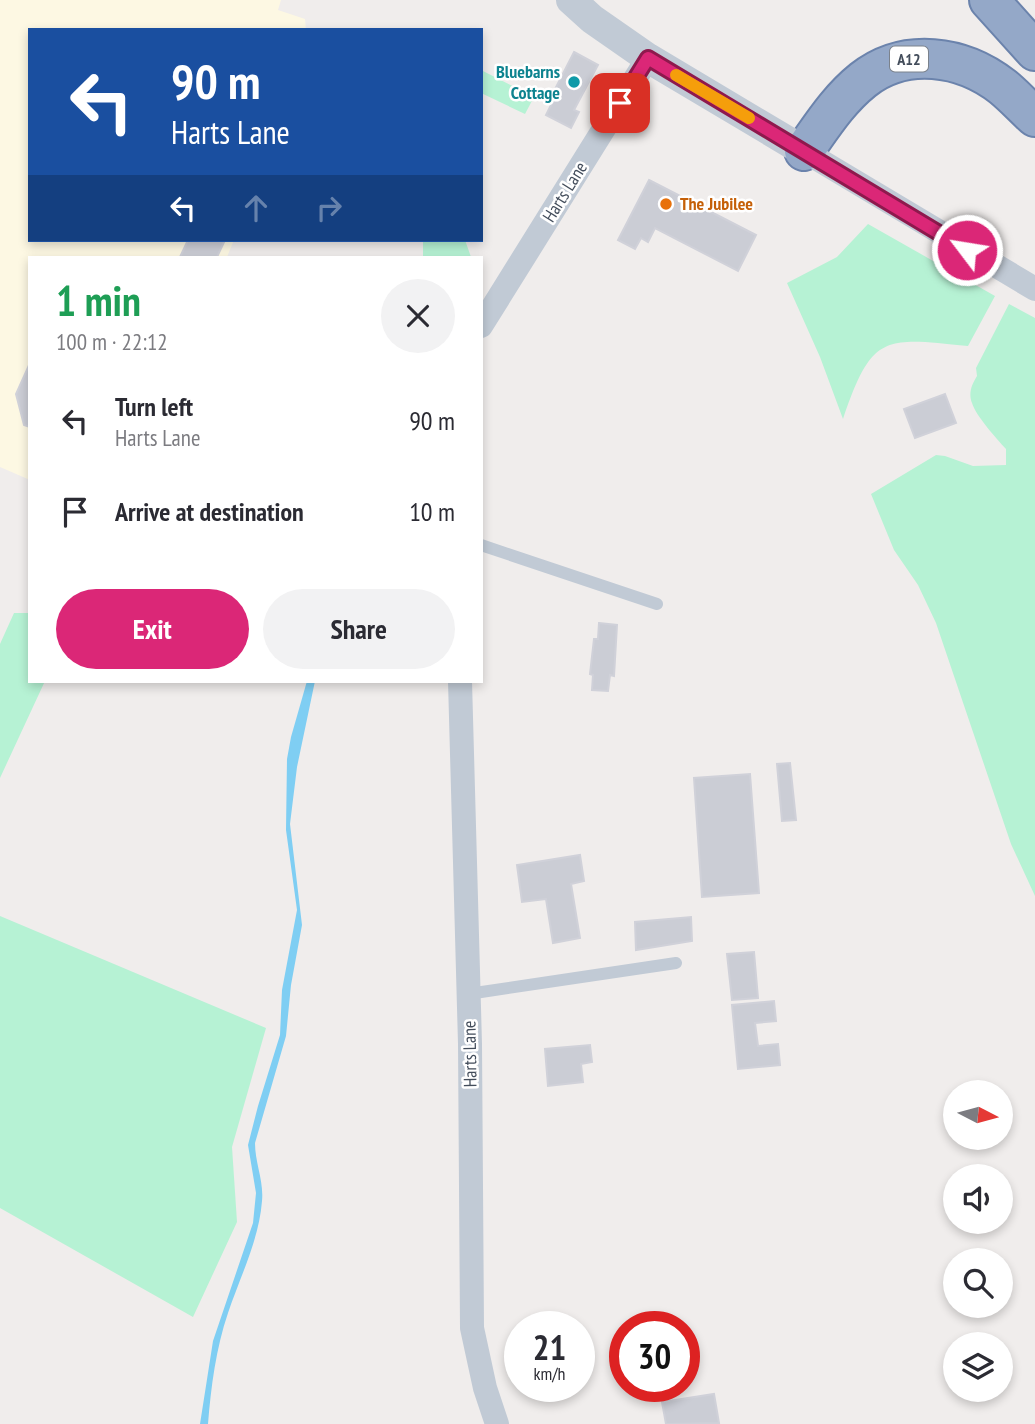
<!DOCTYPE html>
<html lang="en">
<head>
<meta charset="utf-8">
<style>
	body { margin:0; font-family:"PT Sans Narrow",sans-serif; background:#f2f2f3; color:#2b2b33; height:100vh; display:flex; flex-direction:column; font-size:26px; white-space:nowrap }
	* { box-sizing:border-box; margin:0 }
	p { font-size:23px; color:#7c7c81 }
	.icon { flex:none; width:38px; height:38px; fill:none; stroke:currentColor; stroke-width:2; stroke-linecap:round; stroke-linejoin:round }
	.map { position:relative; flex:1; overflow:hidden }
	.side { position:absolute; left:28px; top:256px; width:455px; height:427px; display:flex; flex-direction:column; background:#fff; border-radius:0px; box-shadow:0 4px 10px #0003 }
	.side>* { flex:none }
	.top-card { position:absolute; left:28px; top:28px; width:455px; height:214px; border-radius:0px; box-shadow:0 4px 10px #0003; background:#1a4fa0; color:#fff; overflow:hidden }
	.needle { width:46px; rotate:96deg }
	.tools { position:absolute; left:943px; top:1080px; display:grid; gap:14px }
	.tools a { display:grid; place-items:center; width:70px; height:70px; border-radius:50%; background:#fff; box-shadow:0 4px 10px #0003; font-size:35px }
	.speed { position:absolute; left:504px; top:1311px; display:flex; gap:14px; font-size:35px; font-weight:700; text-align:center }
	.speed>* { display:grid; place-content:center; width:91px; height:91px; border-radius:50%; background:#fff; box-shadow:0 4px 10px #0003; line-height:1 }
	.speed small { font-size:18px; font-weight:400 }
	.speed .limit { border:10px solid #d22; background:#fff; color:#111 }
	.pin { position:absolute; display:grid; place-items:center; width:60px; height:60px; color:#fff; margin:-30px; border-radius:14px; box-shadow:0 4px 10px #0006 }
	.me { position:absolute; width:77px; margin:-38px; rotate:301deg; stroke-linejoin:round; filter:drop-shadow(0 0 5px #0008) }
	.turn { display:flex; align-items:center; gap:24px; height:147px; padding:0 28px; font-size:32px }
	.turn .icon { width:91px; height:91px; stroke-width:2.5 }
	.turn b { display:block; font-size:49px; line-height:60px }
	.lanes { display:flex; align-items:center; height:66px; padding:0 28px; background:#0003; justify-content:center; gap:35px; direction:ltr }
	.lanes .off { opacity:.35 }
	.round { display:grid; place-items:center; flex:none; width:74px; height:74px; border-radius:37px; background:#f2f2f3 }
	.overview { display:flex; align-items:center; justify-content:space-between; height:119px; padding:0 28px }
	h1 { font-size:42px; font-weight:800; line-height:52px; color:#1e9e55 }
	.button { display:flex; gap:14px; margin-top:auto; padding:14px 28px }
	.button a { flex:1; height:80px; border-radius:42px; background:#db2777; color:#fff; font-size:28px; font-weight:800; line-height:80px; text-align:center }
	.button a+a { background:#f2f2f3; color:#2b2b33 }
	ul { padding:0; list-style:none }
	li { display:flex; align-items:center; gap:21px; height:91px; padding:0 28px }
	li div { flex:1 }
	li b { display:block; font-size:26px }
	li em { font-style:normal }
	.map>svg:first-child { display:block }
	.commercial { fill:#fdf8e3 }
	.green { fill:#b6f2d4 }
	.water { fill:#7fcef3 }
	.building { fill:#cbcdd5; stroke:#d0d1d9; stroke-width:2 }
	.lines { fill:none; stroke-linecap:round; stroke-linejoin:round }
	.trunk-casing { stroke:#6b83ac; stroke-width:42 }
	.service { stroke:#c1cad5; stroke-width:12 }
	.minor { stroke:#c1cad5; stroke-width:24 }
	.tertiary { stroke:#c1cad5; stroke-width:30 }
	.trunk { stroke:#94a8c8; stroke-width:38 }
	.route-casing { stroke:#8e194d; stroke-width:18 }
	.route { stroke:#db2777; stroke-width:12 }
	.slow { stroke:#f59e0b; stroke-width:12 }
	.culture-dot { fill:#0f9aa8; stroke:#fff; stroke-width:2.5 }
	.food-dot { fill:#e8710a; stroke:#fff; stroke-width:2.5 }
	.labels { text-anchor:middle; stroke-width:5; stroke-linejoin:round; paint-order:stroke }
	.shield { fill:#fff; stroke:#7b828c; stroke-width:2 }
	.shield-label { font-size:16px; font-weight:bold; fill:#434d5b }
	.culture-label { font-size:18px; font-weight:bold; fill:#0d838f; stroke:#fff; text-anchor:end }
	.street-label { font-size:18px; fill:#434d5b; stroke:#fff }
	.food-label { font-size:18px; font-weight:bold; fill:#c56008; stroke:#fff; text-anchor:start }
</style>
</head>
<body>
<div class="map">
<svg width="1035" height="1424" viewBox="0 0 1035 1424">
	<rect width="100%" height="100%" fill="#f0edec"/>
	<!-- commercial -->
	<path class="commercial" d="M0 0H281L278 10 305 19 306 30H30V240H234L227 257H30V480L0 467Z"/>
	<!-- green -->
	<path class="green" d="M481 70 534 97 525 114 481 93Z
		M868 224 995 296 968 346C883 337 872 334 843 419L820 357 787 283 837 257Z
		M423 240H465L471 257H423Z
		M1009 304 1035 318V896L1011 844 936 623 918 585 894 550 871 494 936 455 945 456 973 466 1006 465V449C996 438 976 416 972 403 968 393 972 384 977 376L976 368Z
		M14 613H30V681H45L0 778V644Z
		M0 916 266 1028 232 1147 237 1222 193 1317 0 1208Z"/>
	<!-- water -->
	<path class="water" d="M307 681H315L297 767 290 824 302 925 291 985 286 1036 255 1143C255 1163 264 1181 262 1201 259 1240 240 1277 228 1313 216 1348 211 1387 208 1424H200L213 1341 253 1223 256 1193 248 1145 258 1106 280 1035 282 990 297 910 286 830 287 759 291 737Z"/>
	<!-- building -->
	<path class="building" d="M574 52 598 65 574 110 579 112 571 128 546 115 553 101 550 99Z
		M649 180 756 235 738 271 655 228 648 242 641 238 635 249 618 240Z
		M188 240H225L217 257H180Z
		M30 363V427L24 425 16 394Z
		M945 394 956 423 915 438 904 409Z
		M599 623 617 625 614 676 610 675 608 691 592 690 593 675 590 674 594 639H598Z
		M790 763 796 820 782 821 777 764Z
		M750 774 759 893 702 897 694 778Z
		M580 855 584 881 571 884 580 938 553 943 546 899 522 902 517 865Z
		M691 917 692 941 636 950 635 922Z
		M754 952 758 998 732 1000 727 954Z
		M774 1001 776 1021 755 1023 758 1046 778 1044 780 1065 738 1069 732 1005Z
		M590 1045 592 1062 581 1064 583 1082 548 1086 545 1049Z
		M714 1394 719 1423 666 1424 662 1402Z"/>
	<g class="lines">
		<!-- trunk casing -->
		<g class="trunk-casing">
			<path id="trunk" d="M989 0 1035 51
				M804 151C822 126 838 100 863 80 905 47 962 55 1003 87 1014 96 1024 107 1035 117"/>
		</g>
		<!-- service -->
		<path class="service" d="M481 545 657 604
			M468 994 676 963"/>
		<!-- minor -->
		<path class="minor" d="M804 151 1035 289
			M481 326 648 58
			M460 681 470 1044 472 1328 485 1388 497 1424"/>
		<!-- tertiary -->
		<path class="tertiary" d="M571 0 592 19 648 58 804 151"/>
		<!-- trunk -->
		<use href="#trunk" class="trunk"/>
	</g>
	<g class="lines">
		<!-- route casing -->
		<g class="route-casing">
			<path id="route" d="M620 103 648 58 967 250"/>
		</g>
		<!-- route -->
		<use href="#route" class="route"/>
		<!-- slow -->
		<path class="slow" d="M676 75 749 118"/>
	</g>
	<!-- markers -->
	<circle class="culture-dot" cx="574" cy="82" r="7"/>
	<circle class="food-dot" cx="666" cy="204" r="7"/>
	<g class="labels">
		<!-- shield labels -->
		<rect class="shield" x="890" y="46.5" width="38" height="25" rx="5"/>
		<g class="shield-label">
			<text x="909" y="65">A12</text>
		</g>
		<!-- culture labels -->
		<g class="culture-label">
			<text x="560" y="78">Bluebarns<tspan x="560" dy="21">Cottage</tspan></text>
		</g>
		<!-- street labels -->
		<g class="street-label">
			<text transform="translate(565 192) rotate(-58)" y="6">Harts Lane</text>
			<text transform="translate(470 1054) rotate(-91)" y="6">Harts Lane</text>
		</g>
		<!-- food labels -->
		<g class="food-label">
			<text x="680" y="210">The Jubilee</text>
		</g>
	</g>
</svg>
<div class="tools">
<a><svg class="needle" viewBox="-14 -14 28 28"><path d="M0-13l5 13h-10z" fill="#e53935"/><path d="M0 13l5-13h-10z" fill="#7c7c81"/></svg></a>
<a><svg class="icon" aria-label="sound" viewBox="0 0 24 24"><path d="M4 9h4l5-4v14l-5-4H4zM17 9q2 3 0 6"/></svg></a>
<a><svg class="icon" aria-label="search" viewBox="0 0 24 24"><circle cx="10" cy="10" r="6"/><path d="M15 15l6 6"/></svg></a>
<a><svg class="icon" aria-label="layers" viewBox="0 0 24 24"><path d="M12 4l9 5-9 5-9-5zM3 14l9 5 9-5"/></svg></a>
</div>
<div class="speed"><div>21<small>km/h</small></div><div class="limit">30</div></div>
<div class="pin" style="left:620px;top:103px;background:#d93025"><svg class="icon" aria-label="arrive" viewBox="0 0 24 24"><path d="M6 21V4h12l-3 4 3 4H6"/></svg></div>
<svg class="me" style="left:967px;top:250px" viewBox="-20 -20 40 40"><circle r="17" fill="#db2777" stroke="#fff" stroke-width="3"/><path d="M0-11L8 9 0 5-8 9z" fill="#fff"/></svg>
<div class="top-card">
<div class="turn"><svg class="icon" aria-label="left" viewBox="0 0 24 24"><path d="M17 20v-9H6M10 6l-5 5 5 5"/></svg><div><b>90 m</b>Harts Lane</div></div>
<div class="lanes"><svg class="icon" aria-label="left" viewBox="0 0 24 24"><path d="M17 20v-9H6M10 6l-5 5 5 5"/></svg><svg class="icon off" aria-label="ahead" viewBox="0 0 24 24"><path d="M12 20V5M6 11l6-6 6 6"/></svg><svg class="icon off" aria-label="right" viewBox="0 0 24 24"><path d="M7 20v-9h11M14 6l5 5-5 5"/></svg></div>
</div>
<section class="side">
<div class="overview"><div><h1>1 min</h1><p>100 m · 22:12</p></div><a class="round"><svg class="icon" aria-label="close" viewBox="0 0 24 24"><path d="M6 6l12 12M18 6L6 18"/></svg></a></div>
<ul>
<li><svg class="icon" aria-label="left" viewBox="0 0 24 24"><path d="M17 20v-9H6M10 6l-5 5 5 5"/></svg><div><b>Turn left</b><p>Harts Lane</p></div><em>90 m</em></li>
<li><svg class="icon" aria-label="arrive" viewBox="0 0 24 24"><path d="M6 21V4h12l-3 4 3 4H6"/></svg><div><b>Arrive at destination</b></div><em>10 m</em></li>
</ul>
<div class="button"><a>Exit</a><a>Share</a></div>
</section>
</div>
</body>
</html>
